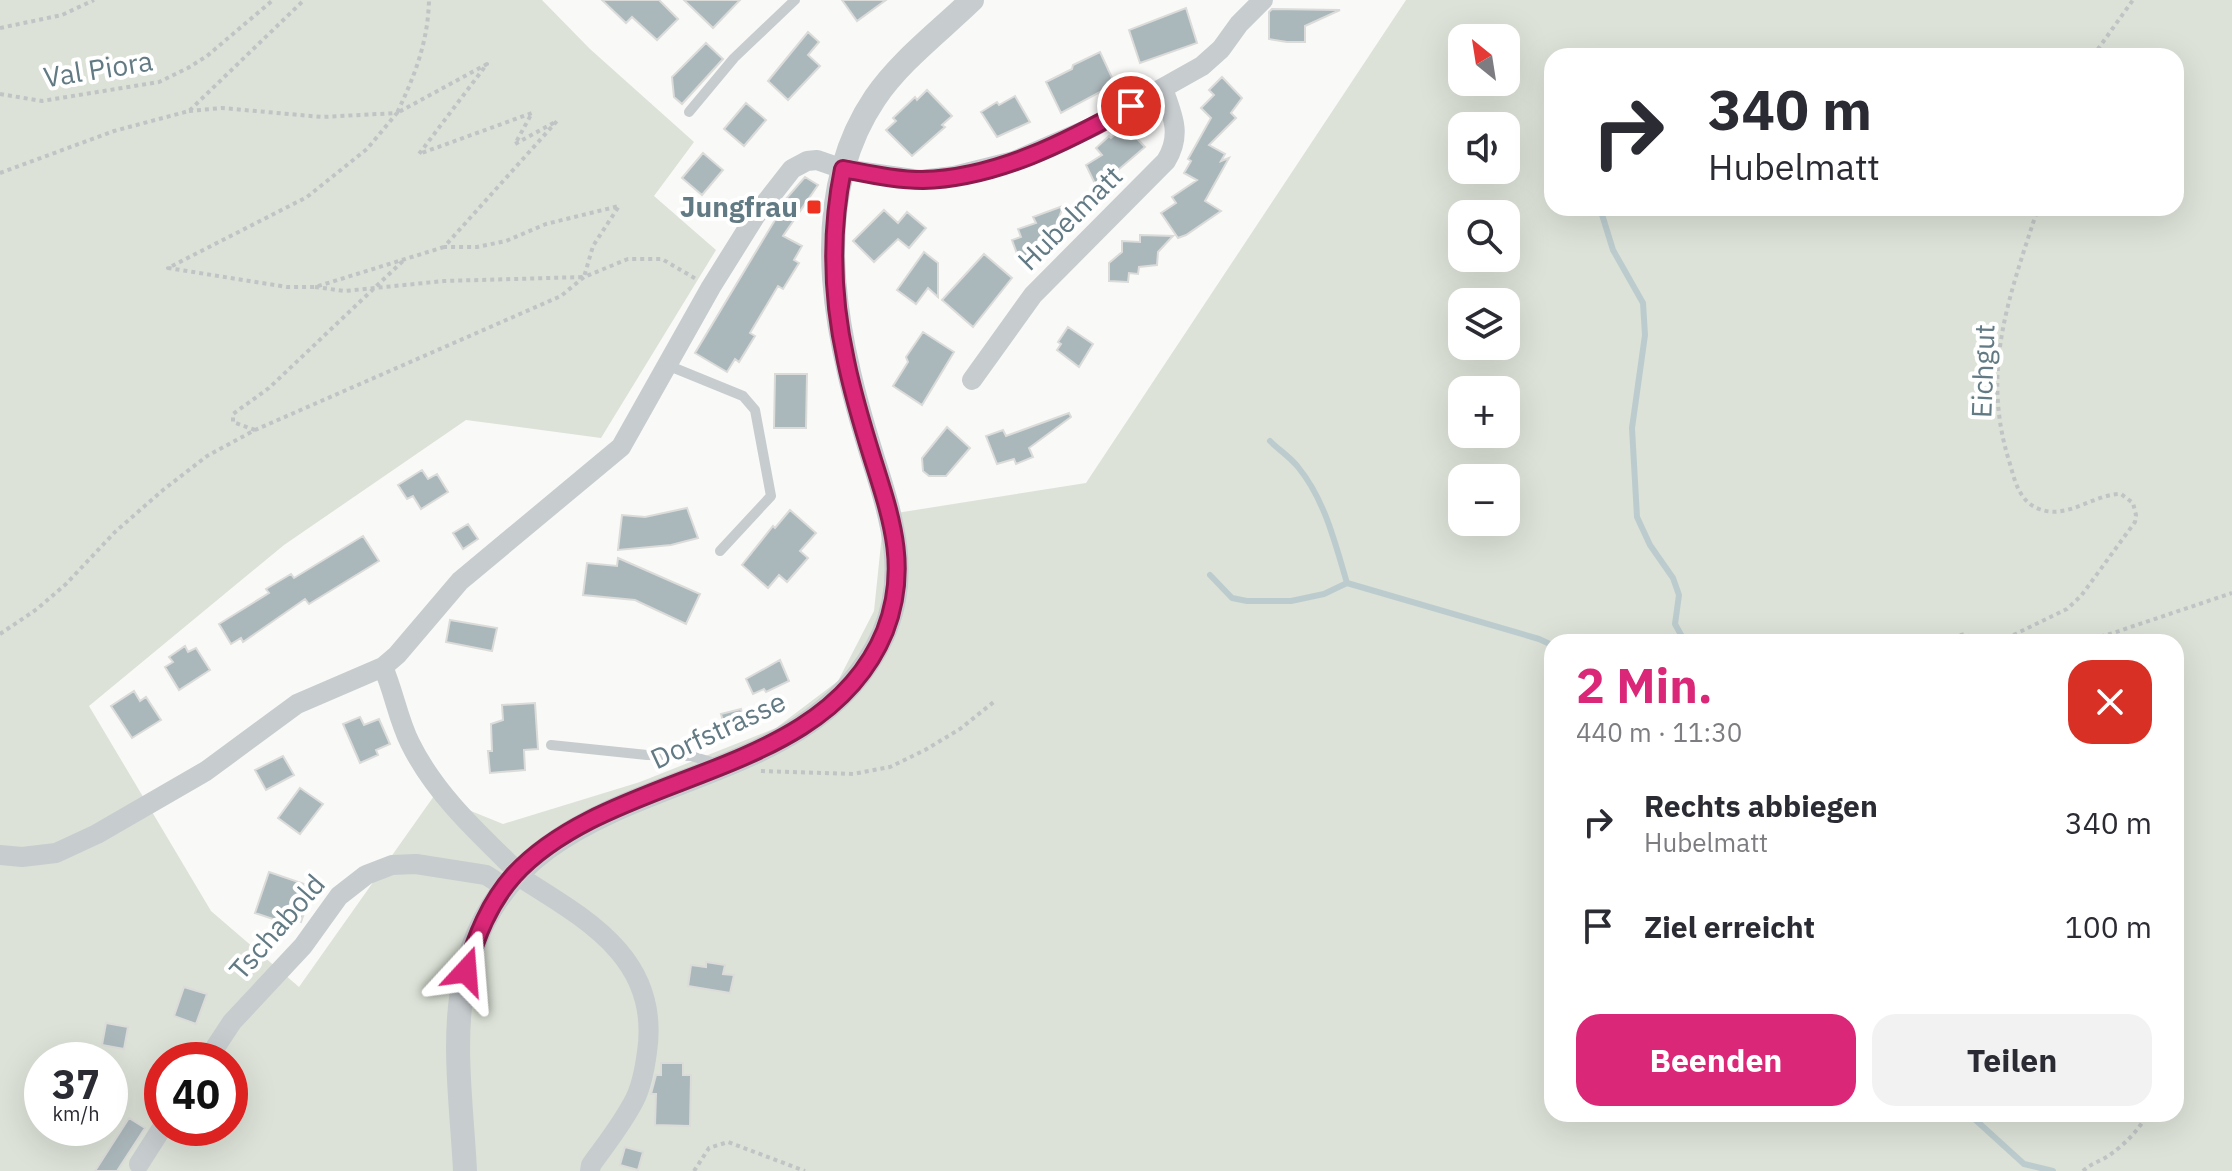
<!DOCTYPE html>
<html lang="de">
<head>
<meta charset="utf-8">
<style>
	body { margin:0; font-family:"IBM Plex Sans",sans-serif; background:#f2f2f3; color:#2b2b33; height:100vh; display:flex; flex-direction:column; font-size:30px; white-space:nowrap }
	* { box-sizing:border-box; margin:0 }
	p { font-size:26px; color:#7c7c81 }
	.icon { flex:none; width:44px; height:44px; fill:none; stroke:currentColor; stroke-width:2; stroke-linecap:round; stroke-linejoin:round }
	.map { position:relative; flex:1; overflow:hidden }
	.sheet { position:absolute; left:1544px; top:634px; width:640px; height:488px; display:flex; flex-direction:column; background:#fff; border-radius:24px; box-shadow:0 8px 32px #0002 }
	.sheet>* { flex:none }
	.banner { position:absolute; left:1544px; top:48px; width:640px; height:168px; border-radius:24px; box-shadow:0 8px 32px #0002; background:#fff; color:#2b2b33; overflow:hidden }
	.needle { width:52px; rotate:330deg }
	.fabs { position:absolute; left:1448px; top:24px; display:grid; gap:16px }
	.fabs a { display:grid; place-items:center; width:72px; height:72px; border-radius:16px; background:#fff; box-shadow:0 8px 32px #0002; font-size:40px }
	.speed { position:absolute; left:24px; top:1042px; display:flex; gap:16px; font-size:40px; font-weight:700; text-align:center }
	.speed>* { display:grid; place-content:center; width:104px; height:104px; border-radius:50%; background:#fff; box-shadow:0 8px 32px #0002; line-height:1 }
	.speed small { font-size:20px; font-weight:400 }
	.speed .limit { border:12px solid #d22; background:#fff; color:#111 }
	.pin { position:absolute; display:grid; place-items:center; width:68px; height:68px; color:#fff; margin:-34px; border:4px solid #fff; border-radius:50%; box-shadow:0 2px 8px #0007 }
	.me { position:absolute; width:88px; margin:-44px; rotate:19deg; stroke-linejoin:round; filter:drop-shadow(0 0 6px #0008) }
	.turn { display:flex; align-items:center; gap:28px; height:168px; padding:0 32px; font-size:36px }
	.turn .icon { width:104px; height:104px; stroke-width:2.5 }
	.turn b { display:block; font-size:56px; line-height:68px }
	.round { display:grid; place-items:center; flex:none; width:84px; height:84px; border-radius:24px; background:#f2f2f3 }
	.headline { display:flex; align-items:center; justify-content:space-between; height:136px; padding:0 32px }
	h1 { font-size:48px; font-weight:700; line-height:60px; color:#db2777 }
	.button { display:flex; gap:16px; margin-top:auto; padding:16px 32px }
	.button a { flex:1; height:92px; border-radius:24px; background:#db2777; color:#fff; font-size:32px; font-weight:700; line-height:92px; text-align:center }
	.button a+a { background:#f2f2f3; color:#2b2b33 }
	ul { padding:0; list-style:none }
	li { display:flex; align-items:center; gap:24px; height:104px; padding:0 32px }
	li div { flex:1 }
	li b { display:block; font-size:30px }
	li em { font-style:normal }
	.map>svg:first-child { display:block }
	.green { fill:#dce2d7; fill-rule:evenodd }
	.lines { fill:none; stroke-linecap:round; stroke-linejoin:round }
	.stream { stroke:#bcccce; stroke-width:6 }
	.building { fill:#aab7bb; stroke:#dbdbd9; stroke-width:2 }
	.path { stroke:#c0c4c5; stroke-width:4; stroke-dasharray:4 4; stroke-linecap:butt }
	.service { stroke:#c7cccf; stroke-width:10 }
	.minor { stroke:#c7cccf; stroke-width:20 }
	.tertiary { stroke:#c7cccf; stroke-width:24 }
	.route-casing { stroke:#8e194d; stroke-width:20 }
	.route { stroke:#db2777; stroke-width:14 }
	.poi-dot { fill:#ef3121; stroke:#fff; stroke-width:3 }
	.labels { text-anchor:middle; stroke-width:8; stroke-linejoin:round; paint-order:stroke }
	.street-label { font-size:28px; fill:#627a84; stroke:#fff }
	.poi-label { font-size:28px; font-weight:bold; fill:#627a84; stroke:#fff; text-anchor:end }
</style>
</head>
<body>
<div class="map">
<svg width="2232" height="1171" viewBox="0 0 2232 1171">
	<rect width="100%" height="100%" fill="#f9f9f7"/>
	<!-- green -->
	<path class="green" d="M0 0H542L590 49 694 142 654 196 716 250 601 438 466 420 284 545 89 706 211 911 299 987 434 796 503 824 640 782 776 728 838 681 874 611 884 515 1086 483 1406 0H2232V1171H0ZM1462 38H1506V82H1462ZM1552 56H2176V208H1552ZM1462 126H1506V170H1462ZM1462 214H1506V258H1462ZM1462 302H1506V346H1462ZM1462 390H1506V434H1462ZM1462 478H1506V522H1462ZM1552 642H2176V1114H1552ZM42 1060H110V1128H42ZM162 1060H230V1128H162Z"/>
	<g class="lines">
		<!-- stream -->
		<path class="stream" d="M1600 208 1613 250 1643 303 1645 335 1632 428 1637 517 1650 545 1673 578 1679 595 1675 624 1685 642
			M1270 441C1279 450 1290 457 1298 467 1325 500 1335 543 1347 583
			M1210 575 1232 598 1247 601H1291L1324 594 1347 583 1539 639 1552 645
			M1969 1114 2024 1164 2053 1171"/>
	</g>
	<!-- building -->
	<path class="building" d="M602 0H659L678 19 657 40 632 17 626 23Z
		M684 0H740L713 28Z
		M842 0H886L857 21Z
		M1186 8 1197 43 1140 63 1129 30Z
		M1272 9 1340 10 1305 26V42H1287L1269 39V12Z
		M808 32 819 42 808 55 820 66 788 100 768 81Z
		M706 43 723 59 682 104 674 97 672 77Z
		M1100 52 1115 84 1061 113 1046 82 1072 69 1073 65Z
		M1222 77 1242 98 1231 113 1236 118 1209 145 1225 154 1221 161 1229 158 1205 201 1221 211 1186 235 1178 238 1161 213 1176 203 1172 197 1197 180 1184 173 1191 161 1188 159 1211 118 1201 108 1214 95 1209 90Z
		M927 90 952 116 942 125 945 127 912 156 886 130 896 121 893 118 915 97 917 100Z
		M1015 96 1030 122 997 137 981 112 997 102 999 105Z
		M746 103 766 120 744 146 724 129Z
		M1125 126 1145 147 1097 188 1086 165 1102 155 1096 148 1109 136 1111 138Z
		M703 153 723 170 702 195 682 178Z
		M805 177 818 185 783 236 802 246 794 260 799 263 783 289 778 286 750 333 755 336 739 362 735 359 727 372 695 353 781 210 778 208Z
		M1063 206 1056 227 1060 239 1044 247 1046 253 1020 262 1012 240 1021 237 1018 229 1036 223 1033 217Z
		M884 210 898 223 907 212 926 228 909 248 898 239 874 262 853 241Z
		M1140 235 1173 236 1158 252 1157 265 1139 267 1138 274 1129 273 1128 282 1109 281V263L1122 252V241L1140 242Z
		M924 252 938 263V297L928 288 916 304 897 290Z
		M984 254 1012 278 973 327 942 300Z
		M1068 327 1093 344 1079 367 1057 350 1061 344 1058 342Z
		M923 332 954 352 922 405 893 386 908 362 906 357Z
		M775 374H807L806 428H774Z
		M1069 413 1071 417 1029 448 1033 457 1016 464 1014 459 997 464 986 436 1003 430 1006 436Z
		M947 427 970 448 946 476H929L923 471 922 458Z
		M422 470 428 479 437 474 448 492 421 509 413 496 407 499 398 485Z
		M687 508 698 538 671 545 618 550 622 515 645 517Z
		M790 510 816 533 800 551 808 558 787 582 779 575 768 588 742 565 773 526 775 528Z
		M468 524 478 539 463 549 453 533Z
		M363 536 379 561 309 604 305 599 243 642 241 638 231 644 219 624 269 593 266 589 291 574 294 578Z
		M618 558 700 594 686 624 635 600 583 595 587 563 617 566Z
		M450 620 497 628 492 651 446 642Z
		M185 646 188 652 196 648 210 670 179 690 165 667 173 662 169 657Z
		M780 660 789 681 766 692 764 689 753 694 746 679Z
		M134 691 140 701 146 697 161 720 132 738 111 706Z
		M535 703 538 749 524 750 525 770 490 773 488 751H492L491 724 503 720 502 705Z
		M741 709 746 730 727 735 721 714Z
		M360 717 364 725 379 719 390 744 376 750 378 755 360 763 343 724Z
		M283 756 294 775 266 790 255 770Z
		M300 788 323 804 300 834 278 818Z
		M269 872 313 887 301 922 281 914 279 921 255 913Z
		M706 962 725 965 723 974 734 975 730 993 688 986 691 965 706 967Z
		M184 987 207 994 196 1024 174 1016Z
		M106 1023 128 1027 124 1049 102 1045Z
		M661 1063H683V1075H691L690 1126 655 1125 656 1094H651L656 1075H661Z
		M129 1118 145 1128 117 1171H95Z
		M625 1147 643 1152 638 1170 620 1165Z"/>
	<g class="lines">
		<!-- path -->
		<path class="path" d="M0 28 62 15 94 0
			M2093 56 2133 0
			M0 94 42 101 159 82 188 68 207 56 273 0
			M189 111 222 108 322 117 397 113 367 149 307 197 168 268 287 287H315L444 247
			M0 173 114 131 189 111 304 0
			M315 287 345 291 444 281 584 277 593 246 619 206 546 224 506 241 477 247H444L557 121 515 144 532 113 419 154 487 64 397 113C415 75 428 42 429 0
			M255 430 233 422V414L269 388 405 259
			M0 634 37 609 66 584 115 532 163 490 207 456 255 430 561 296 584 277 628 259H662L696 279
			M1937 642 1964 634 1982 642
			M1999 642 2067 609 2081 596 2135 522 2136 515 2133 503 2121 494C2093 494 2068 520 2039 509 2020 502 2015 482 2010 464 1980 371 2009 297 2038 208
			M2077 642 2110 634 2232 593
			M761 771 853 774 890 767 925 750 960 729 995 701
			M694 1171 709 1148 728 1142 805 1171
			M2083 1171C2093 1162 2102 1161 2111 1154 2125 1144 2140 1129 2147 1114"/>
		<!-- service -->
		<path class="service" d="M689 112 734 58 795 0
			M667 365 743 396 755 410 771 496 720 551
			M551 745 647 755 691 756 715 763"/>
		<!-- minor -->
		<path class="minor" d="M972 380 1033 295 1166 161C1182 135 1173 116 1163 89
			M383 667C394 692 398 719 410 743 435 794 478 833 518 872
			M0 855 22 857 56 853 97 834 206 771 297 704 383 667 397 655 460 581 621 447 711 287 756 215 792 169 807 161 817 160 843 169 920 180 954 176 1014 161 1095 126 1202 66 1221 49 1239 24 1263 0
			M515 874C584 918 661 957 647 1052 645 1067 642 1085 635 1099 623 1123 606 1144 591 1165L590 1171
			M207 1060 232 1022 303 946 339 896 366 875 392 865 416 864 486 875 505 887
			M139 1164 162 1128"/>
		<!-- tertiary -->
		<path class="tertiary" d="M465 1171C462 1107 451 1038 465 975 514 753 800 818 883 635 909 577 893 522 875 465 839 351 802 206 875 98 900 61 940 31 972 0"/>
	</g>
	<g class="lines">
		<!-- route casing -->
		<g class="route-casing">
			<path id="route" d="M466 971C476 937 489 903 514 875 613 768 824 781 885 631 909 569 892 520 873 460 863 428 853 395 846 361 832 298 830 233 843 169 870 174 896 180 923 180 997 178 1068 141 1131 106"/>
		</g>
		<!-- route -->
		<use href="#route" class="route"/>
	</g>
	<!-- markers -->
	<rect class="poi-dot" x="806" y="199" width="16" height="16" rx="4"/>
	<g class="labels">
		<!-- street labels -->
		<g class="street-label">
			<text transform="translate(98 69) rotate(-9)" y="10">Val Piora</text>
			<text transform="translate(1070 218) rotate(-45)" y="10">Hubelmatt</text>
			<text transform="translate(1983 371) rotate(-88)" y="10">Eichgut</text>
			<text transform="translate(718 730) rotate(-25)" y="10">Dorfstrasse</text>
			<text transform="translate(277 927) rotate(-49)" y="10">Tschabold</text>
		</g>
		<!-- poi labels -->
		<g class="poi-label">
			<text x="798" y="217">Jungfrau</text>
		</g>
	</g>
</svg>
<div class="fabs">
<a><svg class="needle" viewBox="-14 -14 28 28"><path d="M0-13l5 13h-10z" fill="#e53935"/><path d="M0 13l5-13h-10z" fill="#7c7c81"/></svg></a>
<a><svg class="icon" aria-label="sound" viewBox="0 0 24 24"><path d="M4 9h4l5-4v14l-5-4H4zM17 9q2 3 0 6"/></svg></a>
<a><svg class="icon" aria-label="search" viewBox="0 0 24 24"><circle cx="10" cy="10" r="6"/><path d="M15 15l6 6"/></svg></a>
<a><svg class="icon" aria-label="layers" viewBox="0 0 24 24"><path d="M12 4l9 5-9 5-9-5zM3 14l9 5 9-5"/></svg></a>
<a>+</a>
<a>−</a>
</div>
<div class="speed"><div>37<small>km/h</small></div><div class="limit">40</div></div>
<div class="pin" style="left:1131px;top:106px;background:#d93025"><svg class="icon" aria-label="arrive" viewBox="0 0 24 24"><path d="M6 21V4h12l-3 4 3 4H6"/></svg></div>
<svg class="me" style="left:466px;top:971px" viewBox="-20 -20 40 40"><path d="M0-17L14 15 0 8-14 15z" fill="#db2777" stroke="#fff" stroke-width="4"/></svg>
<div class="banner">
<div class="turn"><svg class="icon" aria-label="right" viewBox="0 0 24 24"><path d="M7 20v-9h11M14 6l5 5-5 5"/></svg><div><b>340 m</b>Hubelmatt</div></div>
</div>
<section class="sheet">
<div class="headline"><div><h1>2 Min.</h1><p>440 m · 11:30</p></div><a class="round" style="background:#d93025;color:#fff"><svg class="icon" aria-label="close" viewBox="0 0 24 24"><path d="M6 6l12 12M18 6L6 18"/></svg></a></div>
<ul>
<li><svg class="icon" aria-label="right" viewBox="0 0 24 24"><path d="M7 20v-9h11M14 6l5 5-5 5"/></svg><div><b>Rechts abbiegen</b><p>Hubelmatt</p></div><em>340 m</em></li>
<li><svg class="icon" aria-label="arrive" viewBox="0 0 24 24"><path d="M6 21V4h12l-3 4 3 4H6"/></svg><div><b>Ziel erreicht</b></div><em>100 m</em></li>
</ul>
<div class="button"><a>Beenden</a><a>Teilen</a></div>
</section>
</div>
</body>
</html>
